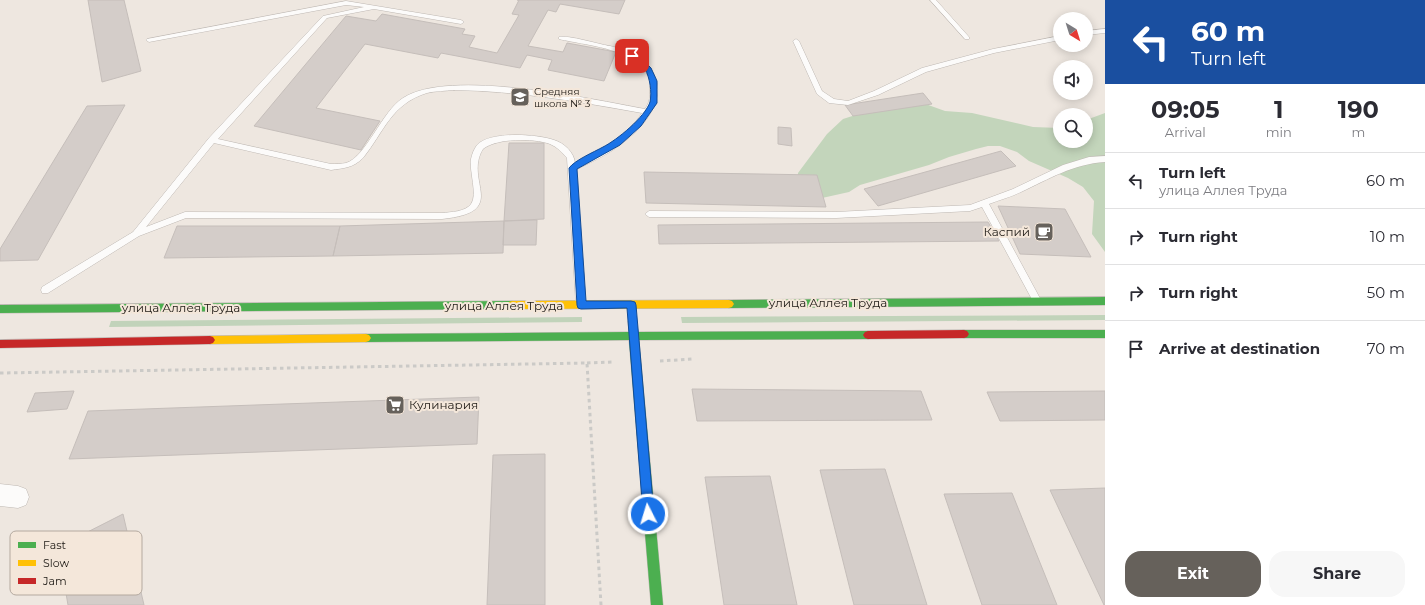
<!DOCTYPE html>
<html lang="en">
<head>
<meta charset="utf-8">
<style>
	body { margin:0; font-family:Montserrat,sans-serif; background:#f7f7f7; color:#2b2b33; height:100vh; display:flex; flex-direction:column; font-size:15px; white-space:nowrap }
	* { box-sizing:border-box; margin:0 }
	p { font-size:13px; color:#7c7c81 }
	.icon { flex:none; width:22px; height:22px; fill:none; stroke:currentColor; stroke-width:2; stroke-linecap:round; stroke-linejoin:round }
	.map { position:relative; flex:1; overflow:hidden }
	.drawer { display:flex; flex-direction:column; background:#fff; width:320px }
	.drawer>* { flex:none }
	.guide { background:#1a4fa0; color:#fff; overflow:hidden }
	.needle { width:26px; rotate:142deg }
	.controls { position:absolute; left:1053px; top:12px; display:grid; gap:8px }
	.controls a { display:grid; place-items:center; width:40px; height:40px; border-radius:50%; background:#fff; box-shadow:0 2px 10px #0003; font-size:20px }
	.pin { position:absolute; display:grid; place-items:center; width:34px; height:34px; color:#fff; margin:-17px; border-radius:8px; box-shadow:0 2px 6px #0006 }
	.me { position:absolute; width:44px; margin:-22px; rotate:355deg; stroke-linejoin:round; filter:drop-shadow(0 0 3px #0008) }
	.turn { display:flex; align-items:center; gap:14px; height:84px; padding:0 20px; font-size:18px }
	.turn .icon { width:52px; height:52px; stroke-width:2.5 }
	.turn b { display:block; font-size:28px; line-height:34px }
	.eta { display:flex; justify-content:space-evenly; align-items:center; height:68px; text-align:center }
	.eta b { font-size:24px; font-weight:700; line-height:28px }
	.cta { display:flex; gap:8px; margin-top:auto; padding:8px 20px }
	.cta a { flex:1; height:46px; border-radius:16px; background:#66615b; color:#fff; font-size:16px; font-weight:700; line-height:46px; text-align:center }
	.cta a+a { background:#f7f7f7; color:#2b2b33 }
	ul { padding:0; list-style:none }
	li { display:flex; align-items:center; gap:12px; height:56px; padding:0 20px; border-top:1px solid #e1e1e2 }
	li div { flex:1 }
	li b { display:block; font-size:15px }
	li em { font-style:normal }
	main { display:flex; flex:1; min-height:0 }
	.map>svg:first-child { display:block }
	.green { fill:#c1d3ba }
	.forest { fill:#c3d5bb }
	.building { fill:#d4cdc9; stroke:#c5beba }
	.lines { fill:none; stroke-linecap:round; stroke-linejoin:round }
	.lane-casing { stroke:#beb8b3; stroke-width:1 }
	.street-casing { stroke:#beb8b3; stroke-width:1 }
	.fast-casing { stroke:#beb8b3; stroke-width:1 }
	.slow-casing { stroke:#beb8b3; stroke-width:1 }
	.jam-casing { stroke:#beb8b3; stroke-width:1 }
	.path { stroke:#cbcac7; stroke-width:3; stroke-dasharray:3.5 3.5; stroke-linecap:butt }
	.lane { fill:#fcfbfa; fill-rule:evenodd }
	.street { fill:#fcfbfa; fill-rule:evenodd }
	.fast { fill:#4caf50; fill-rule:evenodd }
	.slow { fill:#ffc107; fill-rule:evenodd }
	.jam { fill:#c62828; fill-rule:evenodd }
	.route { fill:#1a73e8; stroke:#114b97 }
	.labels { text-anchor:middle; stroke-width:4; stroke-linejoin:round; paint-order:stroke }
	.far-poi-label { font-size:10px; fill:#1d1914; stroke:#f4e7da; text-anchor:start }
	.poi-label { font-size:12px; fill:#1d1914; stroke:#f4e7da; text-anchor:end }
	.street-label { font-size:12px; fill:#1d1914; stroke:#f4e7da }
	.key { fill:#f4e7da; stroke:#b4a99f; stroke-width:1 }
	.key-label { font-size:11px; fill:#1d1914 }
</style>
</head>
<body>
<main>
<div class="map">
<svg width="1105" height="605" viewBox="0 0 1105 605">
	<rect width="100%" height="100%" fill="#eee7e0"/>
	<!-- green -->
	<path class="green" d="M1105 315V320L682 323 681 317Z
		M582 317V322L109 327 111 321Z"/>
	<!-- forest -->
	<path class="forest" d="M920 102 945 111 972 113 1033 127 1060 128V141H1086V120L1105 113V252L1092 234 1094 201 1083 187 1068 178 1029 161 1017 152 1000 146H988L976 149 949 157 929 165 860 185 849 192 813 200 797 188 798 173 827 134 843 119 890 104Z"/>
	<!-- building -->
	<path class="building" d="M88 0H124L141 71 102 82Z
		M517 0H625L619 14 560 4 556 12 548 10 528 46 563 52 567 43 616 52 604 81 548 70 552 60 527 55 520 68 441 53 438 58 365 44 316 108 380 121 361 150 254 126 346 16 376 21 382 14 465 29 462 34 475 36 469 47 497 53 519 15 512 14 519 0Z
		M923 93 932 104 853 116 845 105Z
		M125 105 38 260 0 261V249L87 106Z
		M778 127 791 128 792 146 778 144Z
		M509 143H544V219L504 221Z
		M1001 151 1016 166 878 206 864 189Z
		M644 172 817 175 826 207 646 203Z
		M998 206 1065 209 1091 257 1020 254Z
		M537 220 536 245H503L504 221Z
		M504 221 503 253 333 256 340 226Z
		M988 222 999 241 659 244 658 225Z
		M177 226H340L333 256 164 258Z
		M692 389 921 391 932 420 697 421Z
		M74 391 67 409 27 412 35 393Z
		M1105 391V420L1000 421 987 392Z
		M479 397 477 444 69 459 88 411Z
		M545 454V605H487L493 455Z
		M885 469 927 605H854L820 470Z
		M770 476 797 605H724L705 477Z
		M1105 488V605H1104L1050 490Z
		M1012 493 1057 605H982L944 494Z
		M123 514 144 605H68L58 547Z"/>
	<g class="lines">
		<!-- lane casing -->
		<g class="lane-casing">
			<path id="lane" d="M930 0H936L969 37V39H965Z
				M346 1 461 20 464 22 461 24 374 9 327 18 218 139 331 164C336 164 341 164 346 163 366 157 382 111 403 98 449 68 591 99 645 109 650 102 650 97 650 89 652 49 587 46 559 39V37C570 35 597 44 610 46 627 50 646 57 654 74 667 101 642 129 621 144 608 155 590 162 576 170L586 305 584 308H578L576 305 567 158C562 152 557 147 550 144 533 138 497 138 483 149 463 181 511 212 442 219L186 218 139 236 48 293H42L41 290 42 287 133 232 209 138 323 16 364 7 346 5 149 42 146 40 147 39ZM454 90C518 91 580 102 642 113 626 138 600 149 575 163 574 152 564 143 554 140 537 134 490 131 477 145 474 149 472 154 471 159 469 171 478 195 471 204 465 212 451 212 442 213L185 212 146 227 214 143 331 170C344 168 353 168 363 158 384 132 391 104 427 93 435 91 446 91 454 90Z
				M1105 29V33L1086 35V31Z
				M1060 36V40L994 53 926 72 878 95 848 105 829 103 817 94 793 41 796 39 799 41 822 91 834 99 848 101 874 91 922 68 993 49Z
				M1105 156V162C1073 164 1049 179 1021 192 1011 197 999 200 989 204L1042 302 1041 305H1035L982 207 970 211 836 218 649 217 645 214 649 211 836 212 970 205 1013 189 1063 165 1089 157Z"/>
		</g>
		<!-- street casing -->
		<g class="street-casing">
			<path id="street" d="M0 484 18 486 26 489 29 497 26 505 18 508 0 506Z"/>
		</g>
		<!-- fast casing -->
		<g class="fast-casing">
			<path id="fast" d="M1105 297V305L729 308 726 307 724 304 726 301 729 300Z
				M512 301 515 302 517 305 515 308 512 309 0 313V305Z
				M633 317 636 318 638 332 868 331 871 332 873 335 871 338 868 339 639 340 663 605H651L629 340 366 342 363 341 361 338 363 335 366 334 629 332 628 321 630 318Z
				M964 330H1105V338H964L961 337 959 334 961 331Z"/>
		</g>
		<!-- slow casing -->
		<g class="slow-casing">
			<path id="slow" d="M729 300 732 301 734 304 732 307 729 308 512 309 509 308 507 305 509 302 512 301Z
				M366 334 369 335 371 338 369 341 366 342 210 344 207 343 205 340 207 337 210 336Z"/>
		</g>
		<!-- jam casing -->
		<g class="jam-casing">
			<path id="jam" d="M964 330 967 331 969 334 967 337 964 338 868 339 865 338 863 335 865 332 868 331Z
				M210 336 213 337 215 340 213 343 210 344 0 348V340Z"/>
		</g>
		<!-- path -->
		<path class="path" d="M660 361 693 359
			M587 363 613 362
			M0 373 587 363 601 605"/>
		<!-- lane -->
		<use href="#lane" class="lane"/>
		<!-- street -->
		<use href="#street" class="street"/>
		<!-- fast -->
		<use href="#fast" class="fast"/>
		<!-- slow -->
		<use href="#slow" class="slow"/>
		<!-- jam -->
		<use href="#jam" class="jam"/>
	</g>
	<!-- route -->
	<path class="route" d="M632 53 642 59 651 68 657 81V103L641 126 620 145 577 169 586 301H631L635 302 636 305 654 514 652 518 648 519 645 518 643 514 627 308 581 309 578 308 577 305 569 168C575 160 594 152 603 147 617 140 645 117 650 102 652 92 650 78 645 69 640 63 633 61 628 56Z"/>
	<!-- icons -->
	<defs>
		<g id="school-square" transform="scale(1)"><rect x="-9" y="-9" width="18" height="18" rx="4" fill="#66615b" stroke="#f4e7da"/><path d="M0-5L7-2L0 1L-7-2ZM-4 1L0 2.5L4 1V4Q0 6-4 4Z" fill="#fff"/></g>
		<g id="cafe-square" transform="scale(1)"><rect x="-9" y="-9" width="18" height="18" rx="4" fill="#66615b" stroke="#f4e7da"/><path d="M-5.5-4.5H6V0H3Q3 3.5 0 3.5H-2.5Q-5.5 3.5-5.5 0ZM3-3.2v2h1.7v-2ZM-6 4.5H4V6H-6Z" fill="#fff"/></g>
		<g id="supermarket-square" transform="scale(1)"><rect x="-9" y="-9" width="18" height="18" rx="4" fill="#66615b" stroke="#f4e7da"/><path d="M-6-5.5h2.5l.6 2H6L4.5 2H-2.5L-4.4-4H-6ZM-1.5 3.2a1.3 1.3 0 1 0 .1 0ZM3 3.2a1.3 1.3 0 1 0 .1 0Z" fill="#fff"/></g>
	</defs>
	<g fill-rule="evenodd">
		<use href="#school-square" x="520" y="97"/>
		<use href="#cafe-square" x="1044" y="232"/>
		<use href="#supermarket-square" x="395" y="405"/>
	</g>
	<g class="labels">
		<!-- far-poi labels -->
		<g class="far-poi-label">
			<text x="534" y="95">Средняя<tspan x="534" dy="12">школа № 3</tspan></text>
		</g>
		<!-- poi labels -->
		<g class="poi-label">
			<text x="1030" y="236">Каспий</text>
			<text x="409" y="409" text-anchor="start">Кулинария</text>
		</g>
		<!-- street labels -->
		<g class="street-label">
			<text x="828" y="307">улица Аллея Труда</text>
			<text x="504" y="310">улица Аллея Труда</text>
			<text x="181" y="312">улица Аллея Труда</text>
		</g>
	</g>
	<!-- legend -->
	<rect x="10" y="531" width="132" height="64" rx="6" class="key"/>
	<rect x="18" y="542" width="18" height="6" fill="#4caf50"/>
	<rect x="18" y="560" width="18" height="6" fill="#ffc107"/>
	<rect x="18" y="578" width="18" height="6" fill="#c62828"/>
	<g class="key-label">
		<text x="43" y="549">Fast</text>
		<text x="43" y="567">Slow</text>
		<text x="43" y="585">Jam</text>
	</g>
</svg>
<div class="controls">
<a><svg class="needle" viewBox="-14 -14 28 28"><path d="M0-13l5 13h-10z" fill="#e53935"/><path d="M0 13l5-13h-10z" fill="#7c7c81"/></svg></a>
<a><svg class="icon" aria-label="sound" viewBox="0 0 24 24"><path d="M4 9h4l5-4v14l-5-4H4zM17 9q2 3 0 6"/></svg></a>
<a><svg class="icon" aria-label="search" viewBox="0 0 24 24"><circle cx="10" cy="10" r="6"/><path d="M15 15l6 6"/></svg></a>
</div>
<div class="pin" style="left:632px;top:56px;background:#d93025"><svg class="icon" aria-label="arrive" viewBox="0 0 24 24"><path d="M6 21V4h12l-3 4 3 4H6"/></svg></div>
<svg class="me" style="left:648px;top:514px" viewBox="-20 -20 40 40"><circle r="17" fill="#1a73e8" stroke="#fff" stroke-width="3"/><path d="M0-11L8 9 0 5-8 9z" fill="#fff"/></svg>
</div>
<section class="drawer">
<div class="guide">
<div class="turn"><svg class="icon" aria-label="left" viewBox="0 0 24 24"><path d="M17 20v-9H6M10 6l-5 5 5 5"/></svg><div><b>60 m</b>Turn left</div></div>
</div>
<div class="eta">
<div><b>09:05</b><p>Arrival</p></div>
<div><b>1</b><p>min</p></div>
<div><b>190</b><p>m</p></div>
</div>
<ul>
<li><svg class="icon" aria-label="left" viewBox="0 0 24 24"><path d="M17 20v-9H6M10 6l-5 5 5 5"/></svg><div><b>Turn left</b><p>улица Аллея Труда</p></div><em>60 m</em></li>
<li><svg class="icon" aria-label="right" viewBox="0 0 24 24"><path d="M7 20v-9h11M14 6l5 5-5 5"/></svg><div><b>Turn right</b></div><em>10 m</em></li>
<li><svg class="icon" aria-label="right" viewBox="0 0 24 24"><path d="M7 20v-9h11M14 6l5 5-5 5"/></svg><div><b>Turn right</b></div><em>50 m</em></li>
<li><svg class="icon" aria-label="arrive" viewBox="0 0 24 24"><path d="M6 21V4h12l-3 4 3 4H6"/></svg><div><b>Arrive at destination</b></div><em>70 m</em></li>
</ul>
<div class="cta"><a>Exit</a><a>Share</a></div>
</section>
</main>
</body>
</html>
